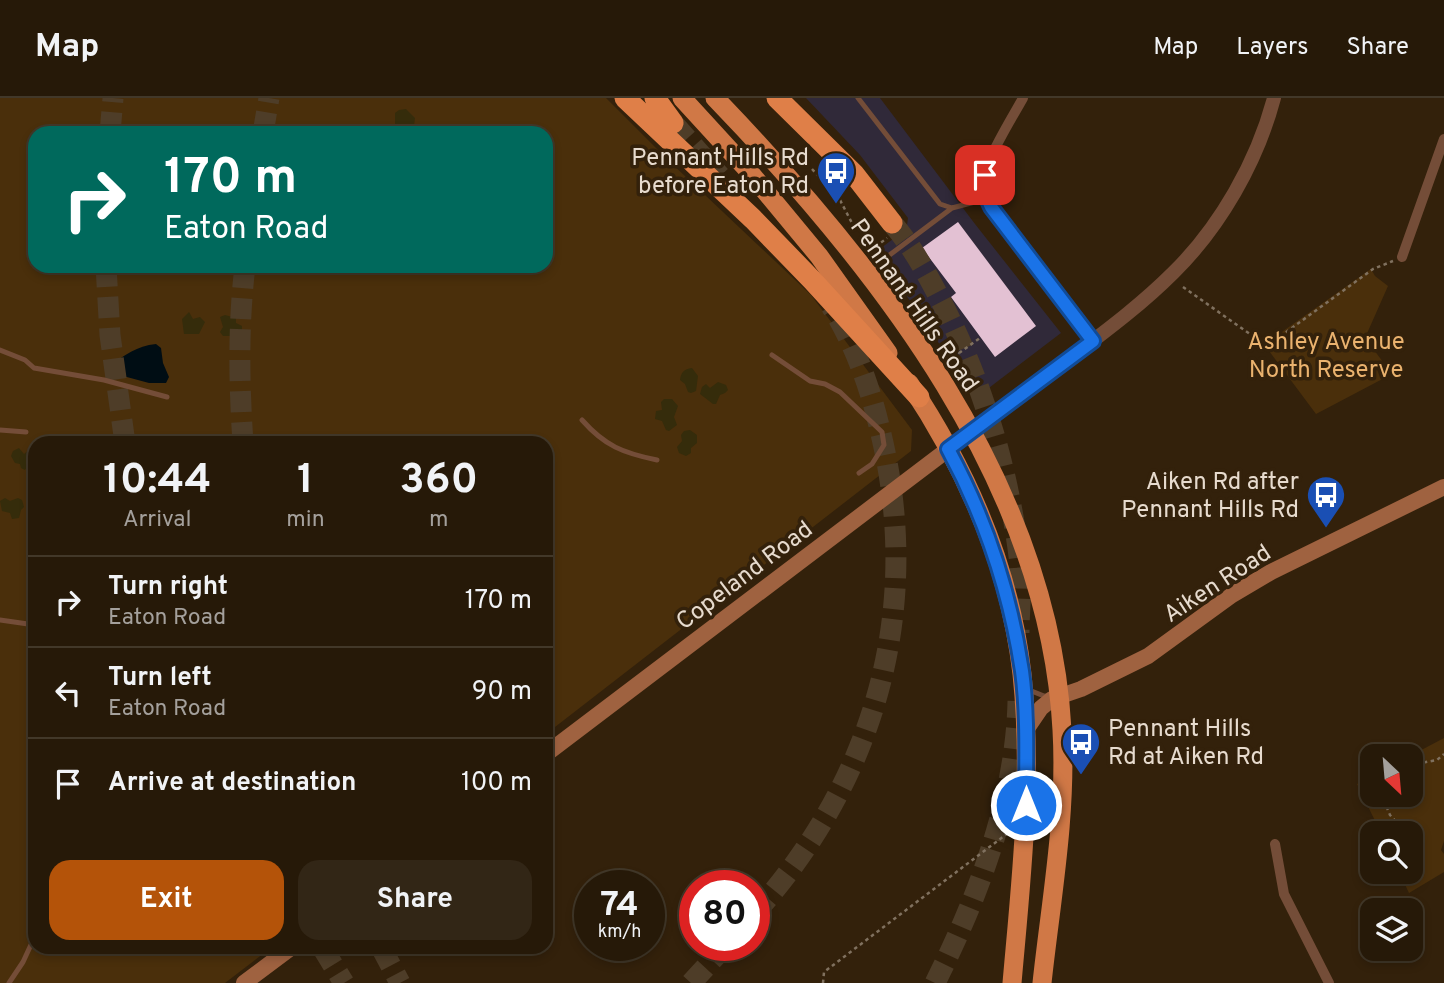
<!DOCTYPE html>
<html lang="en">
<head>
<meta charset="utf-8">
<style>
	body { margin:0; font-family:Overpass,sans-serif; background:#322616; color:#f1f3f6; height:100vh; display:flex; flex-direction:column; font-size:26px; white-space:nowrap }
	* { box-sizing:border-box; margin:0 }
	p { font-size:23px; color:#a4a09c }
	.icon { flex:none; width:38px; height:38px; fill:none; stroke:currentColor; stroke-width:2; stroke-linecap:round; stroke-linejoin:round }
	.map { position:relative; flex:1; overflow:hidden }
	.sheet { position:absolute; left:28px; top:338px; width:525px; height:518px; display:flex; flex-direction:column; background:#261908; border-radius:21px; box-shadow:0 4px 10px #0003,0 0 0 2px #423829 }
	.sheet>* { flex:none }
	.top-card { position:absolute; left:28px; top:28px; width:525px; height:147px; border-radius:21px; box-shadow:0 4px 10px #0003,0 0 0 2px #423829; background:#00695c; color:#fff; overflow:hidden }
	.needle { width:46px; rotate:154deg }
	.fabs { position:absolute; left:1360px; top:646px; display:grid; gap:14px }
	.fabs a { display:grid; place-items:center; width:63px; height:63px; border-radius:14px; background:#261908; box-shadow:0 4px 10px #0003,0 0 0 2px #423829; font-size:35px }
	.speed { position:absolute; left:574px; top:772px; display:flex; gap:14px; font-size:35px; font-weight:700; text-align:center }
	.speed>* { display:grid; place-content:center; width:91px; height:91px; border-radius:50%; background:#261908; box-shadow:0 4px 10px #0003,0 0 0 2px #423829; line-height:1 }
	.speed small { font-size:18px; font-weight:400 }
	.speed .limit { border:10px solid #d22; background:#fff; color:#111 }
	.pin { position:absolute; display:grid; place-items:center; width:60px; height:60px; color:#fff; margin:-30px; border-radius:14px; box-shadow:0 4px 10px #0006 }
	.me { position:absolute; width:77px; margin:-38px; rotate:0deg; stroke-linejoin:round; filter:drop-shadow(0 0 5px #0008) }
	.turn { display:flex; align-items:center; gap:24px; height:147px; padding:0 21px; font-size:32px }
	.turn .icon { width:91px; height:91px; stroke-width:2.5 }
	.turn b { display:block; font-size:49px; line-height:60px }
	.eta { display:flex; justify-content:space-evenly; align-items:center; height:119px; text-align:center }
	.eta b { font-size:42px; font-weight:700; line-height:49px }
	.cta { display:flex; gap:14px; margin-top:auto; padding:14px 21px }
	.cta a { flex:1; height:80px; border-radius:21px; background:#b45309; color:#fff; font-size:28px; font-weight:700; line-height:80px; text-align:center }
	.cta a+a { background:#322616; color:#f1f3f6 }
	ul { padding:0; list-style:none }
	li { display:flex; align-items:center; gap:21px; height:91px; padding:0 21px; border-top:2px solid #423829 }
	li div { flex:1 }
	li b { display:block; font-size:26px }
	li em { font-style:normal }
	header { display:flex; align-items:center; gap:42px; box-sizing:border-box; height:98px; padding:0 35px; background:#261908; border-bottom:2px solid #423829 }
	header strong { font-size:33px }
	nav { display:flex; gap:38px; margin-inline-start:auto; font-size:24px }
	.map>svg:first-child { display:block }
	.industrial { fill:#302939 }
	.green { fill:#4a2f0b; fill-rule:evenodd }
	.sand { fill:#352c0b }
	.water { fill:#000d14 }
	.building { fill:#e3c1d3 }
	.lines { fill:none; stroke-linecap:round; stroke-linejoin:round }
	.motorway-tunnel { stroke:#4e3d28; stroke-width:21; stroke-dasharray:21 10; stroke-linecap:butt }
	.path { stroke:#80715f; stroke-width:2.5; stroke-dasharray:3.5 3.5; stroke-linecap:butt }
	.service { stroke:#744d38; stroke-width:5 }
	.minor { stroke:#744d38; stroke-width:10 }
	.tertiary { stroke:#744d38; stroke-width:14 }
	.secondary { stroke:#9f6240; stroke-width:16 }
	.trunk { stroke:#d07846; stroke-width:19 }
	.motorway { stroke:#df7f48; stroke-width:21 }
	.path-bridge { stroke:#80715f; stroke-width:2.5; stroke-dasharray:3.5 3.5; stroke-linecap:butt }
	.route-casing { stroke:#114b97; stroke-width:18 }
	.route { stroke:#1a73e8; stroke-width:12 }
	.labels { text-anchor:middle; stroke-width:7; stroke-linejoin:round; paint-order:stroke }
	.poi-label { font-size:24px; fill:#e7dbce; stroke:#33210b; text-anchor:end }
	.street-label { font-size:24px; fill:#e7dbce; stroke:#33210b }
	.park-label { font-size:24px; fill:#eab26e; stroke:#33210b }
</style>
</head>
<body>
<header>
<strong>Map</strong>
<nav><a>Map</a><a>Layers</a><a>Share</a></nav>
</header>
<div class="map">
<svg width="1444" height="885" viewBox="0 0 1444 885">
	<rect width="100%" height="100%" fill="#33210b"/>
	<!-- industrial -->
	<path class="industrial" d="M806 0H880L975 126 1061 235 977 299H974L923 221 878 158 877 153 897 138 907 127 908 120 860 57Z"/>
	<!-- green -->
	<path class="green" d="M0 0H606L668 62 811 197 912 332 911 353 546 636V345H35V849H272L225 885H0ZM35 35H546V168H35Z
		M1371 171 1375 178 1388 188 1365 240 1392 276 1316 316 1269 253V243Z
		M1444 640V743L1441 752 1444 756V774L1409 795 1399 774H1410V735H1381L1357 686 1372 678V696H1410V658Z"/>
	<!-- sand -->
	<path class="sand" d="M406 11 415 20 413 35H399L395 31V15L399 12Z
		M189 214 193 221 200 219 205 224 199 236H184L182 221Z
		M225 217 236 220V225L242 228V234L248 235 249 240 241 243 233 238H223L220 234 223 229 220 219Z
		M692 270 698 278 696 293 691 295 688 294 685 286 680 282C681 274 684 271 692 270Z
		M718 284 726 287 728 292 725 295 720 297 716 306H713L700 296 702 289 706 286 710 290Z
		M664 301H672L678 308 674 319 677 327 669 333 666 332 662 323 655 321 656 313 662 312 661 304Z
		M690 332 697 337V345L691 350V355L686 358 679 355 677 349 682 343 681 337 684 333Z
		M19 350 24 356 29 352 34 357 25 372 21 370 20 366 15 365 11 358 13 353Z
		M5 400 10 403 18 400 22 402 24 409 21 412 19 420 12 421 10 415 2 413 0 403Z"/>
	<!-- water -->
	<path class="water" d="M156 246 161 250 163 265 169 279 166 285H149L112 275 110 267C126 257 136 248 156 246Z"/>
	<!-- building -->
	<path class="building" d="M958 124 1036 228 995 259 951 199 956 195 922 150Z"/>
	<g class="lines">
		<!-- motorway-tunnel -->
		<path class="motorway-tunnel" d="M673 25 720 78
			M110 35 113 0
			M263 35 269 0
			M892 125C912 148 926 174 940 201 983 284 1009 373 1020 466 1022 488 1019 513 1019 535
			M106 168 110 237 125 345
			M243 345C239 286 238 227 245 168
			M754 816C875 682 923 512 881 336 871 292 855 246 831 208
			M322 849 344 885
			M381 849 400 885
			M691 885 726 847
			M935 885C978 799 1016 700 1018 603"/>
		<!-- path -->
		<path class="path" d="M812 71 840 102 853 127
			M870 153 887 140
			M1183 189 1267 248 1373 171 1393 163
			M947 264 959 255
			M1410 667 1437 662 1444 656
			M1381 696 1390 717 1406 735
			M823 885 824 874 1008 735"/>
		<!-- service -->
		<path class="service" d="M858 0 940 106 952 110 986 101
			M871 171 952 110
			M0 252 25 262 34 270 104 282 167 299
			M772 257 810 283 825 286 840 294 882 334 884 347 872 366 859 375
			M582 322C605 348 623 355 657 362
			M0 332 26 334
			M0 522 35 527
			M1029 592 1044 598H1049
			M186 849 188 850
			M9 885 23 864 35 838"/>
		<!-- minor -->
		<path class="minor" d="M1023 0C1012 20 986 61 984 82 983 92 986 100 991 109L1093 243
			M1402 159 1444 41
			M1275 746 1284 796 1329 885"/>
		<!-- tertiary -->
		<path class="tertiary" d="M971 334C1002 313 1031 289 1061 267 1099 238 1139 209 1173 175 1220 129 1257 64 1274 0"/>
		<!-- secondary -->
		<path class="secondary" d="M1026 632 1041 610 1052 601 1081 591 1148 558 1232 497 1271 474 1444 389
			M546 656 971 334
			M244 885 292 849"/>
		<!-- trunk -->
		<path class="trunk" d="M682 0 747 71 819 158 888 255
			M715 0C879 170 1049 386 1062 632 1067 716 1051 802 1042 885
			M909 285C967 372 1010 471 1022 576 1033 679 1021 783 1012 885"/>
		<!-- motorway -->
		<path class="motorway" d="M625 0 753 121 812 182 919 299
			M655 0 673 25
			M777 0 854 76 892 125"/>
		<!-- path-bridge -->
		<path class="path-bridge" d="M959 255 980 240"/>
	</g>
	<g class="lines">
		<!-- route casing -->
		<g class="route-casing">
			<path id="route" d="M985 77 984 94 991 109 1093 243 948 351C986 421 1010 494 1022 573 1028 617 1026 662 1026 707"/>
		</g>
		<!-- route -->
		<use href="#route" class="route"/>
	</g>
	<!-- icons -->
	<defs>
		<g id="bus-pin" transform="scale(2.0125)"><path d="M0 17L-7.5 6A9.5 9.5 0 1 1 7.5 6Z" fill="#1a4fb4" stroke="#33210b"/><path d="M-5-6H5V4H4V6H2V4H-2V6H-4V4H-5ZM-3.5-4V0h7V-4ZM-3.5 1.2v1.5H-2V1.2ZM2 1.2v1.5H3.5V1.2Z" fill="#fff"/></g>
	</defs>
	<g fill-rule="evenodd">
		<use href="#bus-pin" x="836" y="73"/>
		<use href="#bus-pin" x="1326" y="397"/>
		<use href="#bus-pin" x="1081" y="644"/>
	</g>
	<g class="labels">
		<!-- poi labels -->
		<g class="poi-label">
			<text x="809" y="67">Pennant Hills Rd<tspan x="809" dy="28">before Eaton Rd</tspan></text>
			<text x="1299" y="391">Aiken Rd after<tspan x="1299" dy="28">Pennant Hills Rd</tspan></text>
			<text x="1108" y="638" text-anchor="start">Pennant Hills<tspan x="1108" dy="28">Rd at Aiken Rd</tspan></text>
		</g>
		<!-- street labels -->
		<g class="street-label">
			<text transform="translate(915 207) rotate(55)" y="8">Pennant Hills Road</text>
			<text transform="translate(744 477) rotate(-37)" y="8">Copeland Road</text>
			<text transform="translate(1217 485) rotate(-33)" y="8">Aiken Road</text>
		</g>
		<!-- park labels -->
		<g class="park-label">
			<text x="1326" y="251">Ashley Avenue<tspan x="1326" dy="28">North Reserve</tspan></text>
		</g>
	</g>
</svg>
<div class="fabs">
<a><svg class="needle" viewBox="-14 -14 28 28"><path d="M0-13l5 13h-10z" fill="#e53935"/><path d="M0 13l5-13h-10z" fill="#a4a09c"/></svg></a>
<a><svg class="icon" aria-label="search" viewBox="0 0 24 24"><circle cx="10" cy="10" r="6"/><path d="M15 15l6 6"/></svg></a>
<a><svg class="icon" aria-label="layers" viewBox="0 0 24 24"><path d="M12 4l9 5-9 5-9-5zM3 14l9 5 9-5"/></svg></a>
</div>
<div class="speed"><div>74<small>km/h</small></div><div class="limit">80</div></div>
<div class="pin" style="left:985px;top:77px;background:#d93025"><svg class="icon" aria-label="arrive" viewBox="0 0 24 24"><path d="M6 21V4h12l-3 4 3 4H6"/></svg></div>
<svg class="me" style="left:1026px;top:707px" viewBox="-20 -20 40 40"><circle r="17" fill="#1a73e8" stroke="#fff" stroke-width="3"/><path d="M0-11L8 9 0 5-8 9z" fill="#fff"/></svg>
<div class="top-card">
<div class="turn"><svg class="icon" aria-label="right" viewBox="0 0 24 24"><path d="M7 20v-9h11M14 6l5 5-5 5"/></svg><div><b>170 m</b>Eaton Road</div></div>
</div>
<section class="sheet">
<div class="eta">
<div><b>10:44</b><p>Arrival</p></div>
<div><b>1</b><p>min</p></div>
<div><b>360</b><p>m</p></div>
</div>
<ul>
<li><svg class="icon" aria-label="right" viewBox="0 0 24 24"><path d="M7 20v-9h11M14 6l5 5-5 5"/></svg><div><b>Turn right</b><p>Eaton Road</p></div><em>170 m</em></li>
<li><svg class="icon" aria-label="left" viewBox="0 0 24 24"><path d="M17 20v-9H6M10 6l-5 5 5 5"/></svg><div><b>Turn left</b><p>Eaton Road</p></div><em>90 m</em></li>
<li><svg class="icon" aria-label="arrive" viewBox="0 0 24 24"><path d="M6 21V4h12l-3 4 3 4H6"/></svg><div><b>Arrive at destination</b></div><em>100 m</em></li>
</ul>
<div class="cta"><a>Exit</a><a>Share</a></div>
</section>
</div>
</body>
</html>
